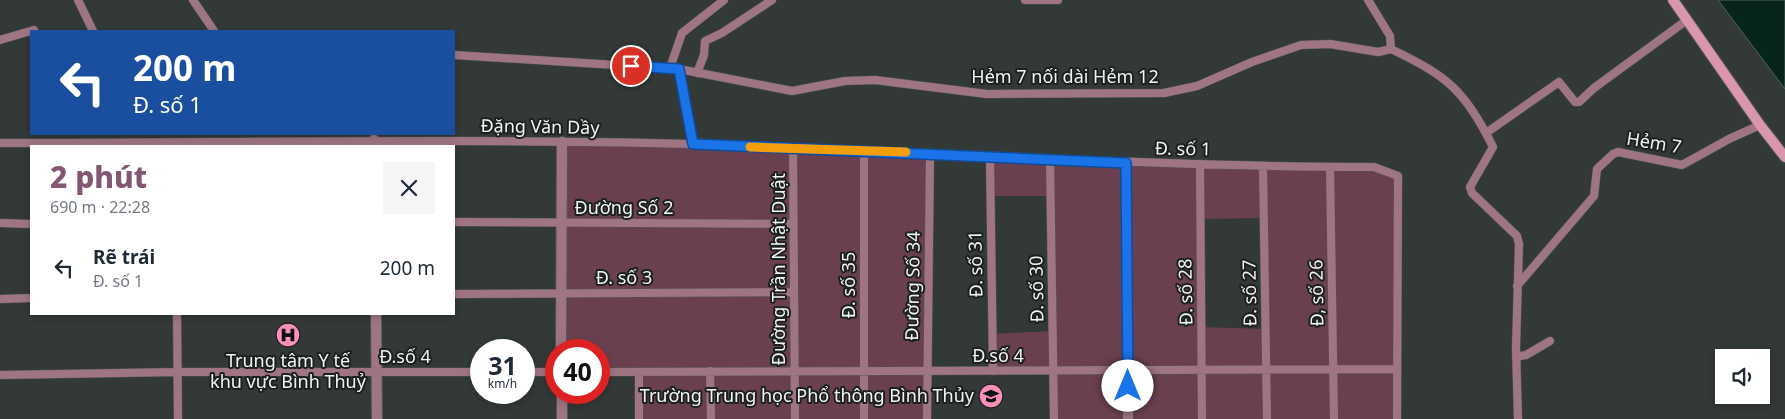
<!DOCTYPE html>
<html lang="vi">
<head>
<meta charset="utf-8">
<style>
	body { margin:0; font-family:"Noto Sans",sans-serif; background:#f6f6f7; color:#1f2937; height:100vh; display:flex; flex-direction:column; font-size:19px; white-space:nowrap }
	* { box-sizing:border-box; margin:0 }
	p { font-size:16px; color:#747a83 }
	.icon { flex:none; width:28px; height:28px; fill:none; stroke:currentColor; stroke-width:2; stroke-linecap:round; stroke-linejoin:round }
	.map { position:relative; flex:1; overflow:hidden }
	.side { position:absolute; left:30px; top:145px; width:425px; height:170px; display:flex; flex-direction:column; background:#fff; border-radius:0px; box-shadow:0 2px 8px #0003 }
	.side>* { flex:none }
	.guide { position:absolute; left:30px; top:30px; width:425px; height:105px; border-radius:0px; box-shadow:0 2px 8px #0003; background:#1a4fa0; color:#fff; overflow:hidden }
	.buttons { position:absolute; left:1715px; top:349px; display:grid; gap:10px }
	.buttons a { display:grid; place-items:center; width:55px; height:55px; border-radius:0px; background:#fff; box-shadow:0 2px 8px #0003; font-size:25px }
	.speed { position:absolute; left:470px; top:339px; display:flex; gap:10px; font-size:25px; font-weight:700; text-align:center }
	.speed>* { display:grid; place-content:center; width:65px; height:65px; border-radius:50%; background:#fff; box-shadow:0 2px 8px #0003; line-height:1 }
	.speed small { font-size:12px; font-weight:400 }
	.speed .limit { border:8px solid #d22; background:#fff; color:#111 }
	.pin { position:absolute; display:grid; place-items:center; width:42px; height:42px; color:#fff; margin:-21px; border:2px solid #fff; border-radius:50%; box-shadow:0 1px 5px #0007 }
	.me { position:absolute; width:55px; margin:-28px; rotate:0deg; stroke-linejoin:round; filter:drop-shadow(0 0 4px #0008) }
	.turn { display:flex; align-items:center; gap:18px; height:105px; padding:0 20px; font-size:22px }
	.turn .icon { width:65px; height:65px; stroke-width:2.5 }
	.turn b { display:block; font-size:35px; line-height:42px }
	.round { display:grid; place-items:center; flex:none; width:52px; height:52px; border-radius:0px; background:#f6f6f7 }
	.overview { display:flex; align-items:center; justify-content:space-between; height:85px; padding:0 20px }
	h1 { font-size:30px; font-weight:800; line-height:38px; color:#845672 }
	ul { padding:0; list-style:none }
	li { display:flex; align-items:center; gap:15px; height:75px; padding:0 20px }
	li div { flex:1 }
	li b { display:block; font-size:19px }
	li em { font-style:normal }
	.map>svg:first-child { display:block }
	.green { fill:#6a4050; fill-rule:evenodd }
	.water { fill:#07251c; stroke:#4d635c }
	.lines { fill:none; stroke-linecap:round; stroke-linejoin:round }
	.minor-casing { stroke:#515755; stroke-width:9 }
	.tertiary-casing { stroke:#515755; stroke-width:12 }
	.secondary-casing { stroke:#515755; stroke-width:12 }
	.minor { stroke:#9f7584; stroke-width:8 }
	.tertiary { stroke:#9f7584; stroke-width:10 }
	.secondary { stroke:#d996ae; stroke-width:10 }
	.route-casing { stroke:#114b97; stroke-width:12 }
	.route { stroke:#1a73e8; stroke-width:9 }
	.slow { stroke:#f59e0b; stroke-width:9 }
	.labels { text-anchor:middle; stroke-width:4; stroke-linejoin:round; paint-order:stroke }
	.street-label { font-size:18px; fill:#f0f4f3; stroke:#1d201f }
	.poi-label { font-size:18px; fill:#f0f4f3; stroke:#1d201f }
</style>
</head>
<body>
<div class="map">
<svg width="1785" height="419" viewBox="0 0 1785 419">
	<rect width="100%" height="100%" fill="#333937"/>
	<!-- green -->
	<path class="green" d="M562 142 930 153 927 419H641V372H599V350H561Z
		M990 157 1374 167 1398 176V419H1054L1053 370 993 371 992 334 1053 331 1051 196H991ZM1264 218 1266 329 1201 327 1200 219Z"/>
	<!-- water -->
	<path class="water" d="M1718 0H1785V89Z"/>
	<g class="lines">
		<!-- minor casing -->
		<g class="minor-casing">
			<path id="minor" d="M78 0 93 31
				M193 0 214 31
				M1025 0H1058
				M0 40 34 30
				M1391 49C1447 76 1465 90 1493 147L1470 187 1472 193 1517 236 1519 244 1516 348 1518 419
				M454 55 679 69 693 144
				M670 68 682 33 724 0
				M679 69 792 91 845 81 875 80 987 94 1164 93 1197 86 1252 62 1301 45 1330 44 1378 52 1391 49 1390 36 1368 0
				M697 73 704 55 705 41 722 33 772 0
				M1486 133 1559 82 1575 102H1579L1594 88 1687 20
				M0 143C230 143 461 138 691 144 919 150 1146 167 1374 167L1398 176 1397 419
				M793 149 795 419
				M864 151V419
				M990 157 993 371
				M1050 159 1054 419
				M1200 164 1202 419
				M1263 167 1267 419
				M1330 167 1334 419
				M454 222 794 224
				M0 223 31 224
				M1517 286 1594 196 1597 169 1613 154 1618 152 1682 165 1729 139 1760 125
				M454 294 794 292
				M0 299 31 298
				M177 314 178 419
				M1516 357 1526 355 1550 341
				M710 371 711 419
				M524 372H556
				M599 372 1397 369
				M0 375 178 372H481
				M639 419V372
				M927 419 930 153"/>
		</g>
		<!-- tertiary casing -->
		<g class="tertiary-casing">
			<path id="tertiary" d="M374 140V146
				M1126 163 1128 419
				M376 314 377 419
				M561 350 562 142
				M562 392V419"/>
		</g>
		<!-- secondary casing -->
		<g class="secondary-casing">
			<path id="secondary" d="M1673 0 1760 125 1785 157"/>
		</g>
		<!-- minor -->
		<use href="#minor" class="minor"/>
		<!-- tertiary -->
		<use href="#tertiary" class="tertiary"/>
		<!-- secondary -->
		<use href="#secondary" class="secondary"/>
	</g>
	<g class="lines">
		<!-- route casing -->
		<g class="route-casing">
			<path id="route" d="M631 66 679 69 693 144 1126 163 1128 386"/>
		</g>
		<!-- route -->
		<use href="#route" class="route"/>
		<!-- slow -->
		<path class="slow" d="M750 147 906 152"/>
	</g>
	<!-- icons -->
	<defs>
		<g id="hospital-disc" transform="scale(1.25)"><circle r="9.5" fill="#ff8eba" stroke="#1d201f"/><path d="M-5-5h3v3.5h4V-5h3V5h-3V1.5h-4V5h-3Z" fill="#111"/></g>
		<g id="school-disc" transform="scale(1.25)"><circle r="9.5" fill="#ff8eba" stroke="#1d201f"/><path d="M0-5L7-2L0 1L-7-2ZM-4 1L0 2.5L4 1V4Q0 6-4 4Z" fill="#111"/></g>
	</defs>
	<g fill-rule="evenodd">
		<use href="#hospital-disc" x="288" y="335"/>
		<use href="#school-disc" x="991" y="396"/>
	</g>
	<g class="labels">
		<!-- street labels -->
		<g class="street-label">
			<text x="1065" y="83">Hẻm 7 nối dài Hẻm 12</text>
			<text transform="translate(540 127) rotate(1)" y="6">Đặng Văn Dầy</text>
			<text transform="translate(1654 143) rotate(9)" y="6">Hẻm 7</text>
			<text transform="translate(1183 149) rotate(1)" y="6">Đ. số 1</text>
			<text x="624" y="214">Đường Số 2</text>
			<text transform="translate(976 264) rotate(-91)" y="6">Đ. số 31</text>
			<text transform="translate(779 269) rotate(-90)" y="6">Đường Trần Nhật Duật</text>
			<text x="624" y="284">Đ. số 3</text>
			<text transform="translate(849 285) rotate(-90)" y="6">Đ. số 35</text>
			<text transform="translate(913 286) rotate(-89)" y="6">Đường Số 34</text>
			<text transform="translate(1037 289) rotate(-91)" y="6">Đ. số 30</text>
			<text transform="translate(1186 292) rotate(-91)" y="6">Đ. số 28</text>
			<text transform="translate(1250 293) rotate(-91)" y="6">Đ. số 27</text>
			<text transform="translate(1317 293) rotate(-91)" y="6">Đ, số 26</text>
			<text x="998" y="362">Đ.số 4</text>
			<text x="405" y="363">Đ.số 4</text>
		</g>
		<!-- poi labels -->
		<g class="poi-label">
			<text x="288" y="367">Trung tâm Y tế<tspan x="288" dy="21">khu vực Bình Thuỷ</tspan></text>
			<text x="974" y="402" text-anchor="end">Trường Trung học Phổ thông Bình Thủy</text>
		</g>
	</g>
</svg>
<div class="buttons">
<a><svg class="icon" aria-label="sound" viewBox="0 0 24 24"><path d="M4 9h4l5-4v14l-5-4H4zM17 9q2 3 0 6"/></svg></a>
</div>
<div class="speed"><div>31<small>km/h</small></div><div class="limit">40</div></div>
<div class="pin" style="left:631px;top:66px;background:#d93025"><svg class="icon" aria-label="arrive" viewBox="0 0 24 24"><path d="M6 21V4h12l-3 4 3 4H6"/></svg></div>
<svg class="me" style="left:1128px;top:386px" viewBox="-20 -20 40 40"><circle r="19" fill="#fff"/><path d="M0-13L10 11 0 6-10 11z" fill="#1a73e8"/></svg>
<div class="guide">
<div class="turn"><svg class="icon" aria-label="left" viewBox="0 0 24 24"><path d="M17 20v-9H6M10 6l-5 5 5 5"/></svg><div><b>200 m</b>Đ. số 1</div></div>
</div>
<section class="side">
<div class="overview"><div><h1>2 phút</h1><p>690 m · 22:28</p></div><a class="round"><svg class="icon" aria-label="close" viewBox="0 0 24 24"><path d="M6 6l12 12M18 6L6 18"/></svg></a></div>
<ul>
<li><svg class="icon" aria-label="left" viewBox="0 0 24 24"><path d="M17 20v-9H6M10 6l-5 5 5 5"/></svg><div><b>Rẽ trái</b><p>Đ. số 1</p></div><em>200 m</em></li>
</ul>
</section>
</div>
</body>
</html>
